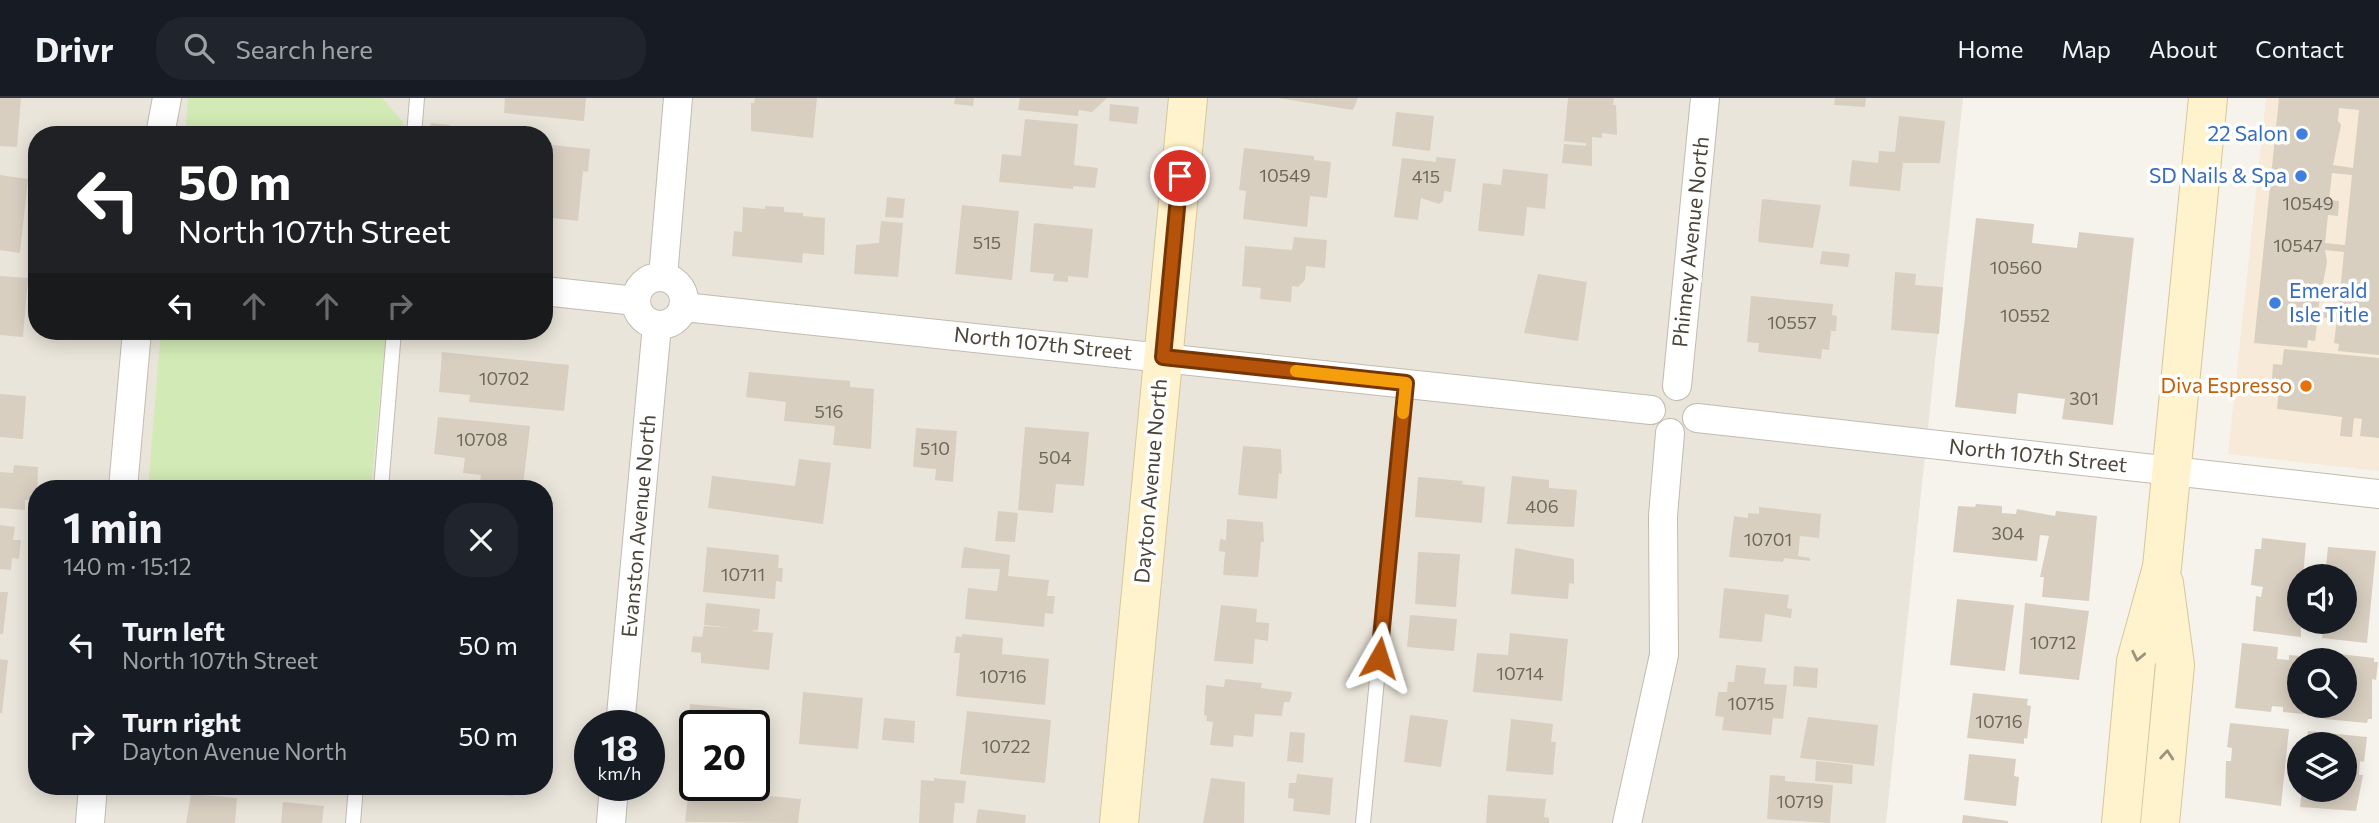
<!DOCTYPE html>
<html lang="en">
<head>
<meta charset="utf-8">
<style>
	body { margin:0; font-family:Commissioner,sans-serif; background:#20242c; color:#f1f3f6; height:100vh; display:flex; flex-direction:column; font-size:26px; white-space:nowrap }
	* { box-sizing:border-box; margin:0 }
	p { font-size:23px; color:#9ea1a6 }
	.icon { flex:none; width:38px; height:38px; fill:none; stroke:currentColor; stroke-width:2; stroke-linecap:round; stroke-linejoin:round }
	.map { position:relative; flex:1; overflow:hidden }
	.panel { position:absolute; left:28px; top:382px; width:525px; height:315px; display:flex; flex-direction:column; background:#171b24; border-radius:28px; box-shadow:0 4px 18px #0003 }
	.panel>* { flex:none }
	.top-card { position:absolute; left:28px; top:28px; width:525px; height:214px; border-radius:28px; box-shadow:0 4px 18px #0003; background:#202124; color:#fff; overflow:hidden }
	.controls { position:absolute; left:2287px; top:466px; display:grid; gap:14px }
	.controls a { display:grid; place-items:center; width:70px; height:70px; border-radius:50%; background:#171b24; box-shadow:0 4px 18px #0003; font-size:35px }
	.speed { position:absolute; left:574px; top:612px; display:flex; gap:14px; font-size:35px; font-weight:700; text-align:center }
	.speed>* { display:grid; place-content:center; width:91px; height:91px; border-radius:50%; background:#171b24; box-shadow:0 4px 18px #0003; line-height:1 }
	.speed small { font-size:18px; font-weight:400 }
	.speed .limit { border:4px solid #111; border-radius:10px; background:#fff; color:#111 }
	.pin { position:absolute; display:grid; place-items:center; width:60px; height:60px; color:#fff; margin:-30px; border:4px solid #fff; border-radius:50%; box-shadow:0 2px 7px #0007 }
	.me { position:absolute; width:77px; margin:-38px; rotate:6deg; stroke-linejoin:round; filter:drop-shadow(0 0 5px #0008) }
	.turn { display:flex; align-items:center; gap:24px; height:147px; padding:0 35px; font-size:32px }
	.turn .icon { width:91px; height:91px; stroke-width:2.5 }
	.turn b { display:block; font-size:49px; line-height:60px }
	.lanes { display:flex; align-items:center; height:66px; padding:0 35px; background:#0003; justify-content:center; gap:35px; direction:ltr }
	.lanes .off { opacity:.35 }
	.round { display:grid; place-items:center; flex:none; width:74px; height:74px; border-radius:28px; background:#20242c }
	.summary { display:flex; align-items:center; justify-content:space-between; height:119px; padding:0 35px }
	h1 { font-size:42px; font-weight:700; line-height:52px }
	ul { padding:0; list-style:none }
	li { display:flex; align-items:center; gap:21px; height:91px; padding:0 35px }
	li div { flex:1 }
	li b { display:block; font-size:26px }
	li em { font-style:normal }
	header { display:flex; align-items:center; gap:42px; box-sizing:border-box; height:98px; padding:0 35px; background:#171b24; border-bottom:2px solid #363941 }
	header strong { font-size:33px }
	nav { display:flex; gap:38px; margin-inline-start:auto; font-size:24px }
	.search { width:490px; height:63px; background:#20242c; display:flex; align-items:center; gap:18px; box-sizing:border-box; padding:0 24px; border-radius:28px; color:#9ea1a6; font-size:26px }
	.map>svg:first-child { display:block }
	.residential { fill:#eae5da; fill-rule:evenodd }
	.commercial { fill:#f7ead8 }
	.green { fill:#d2eab5 }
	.building { fill:#d8cfc1; fill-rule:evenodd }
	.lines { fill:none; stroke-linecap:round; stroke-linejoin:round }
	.lane-casing { stroke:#c2bbae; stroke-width:16 }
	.street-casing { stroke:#c2bbae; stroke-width:30 }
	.secondary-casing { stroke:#d6c79b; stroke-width:40 }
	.lane { stroke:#fff; stroke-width:14 }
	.street { stroke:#fff; stroke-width:28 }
	.secondary { stroke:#fff3cd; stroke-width:38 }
	.oneway { stroke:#9c937c }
	.route-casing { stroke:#753606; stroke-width:18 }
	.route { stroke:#b45309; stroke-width:12 }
	.slow { stroke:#f59e0b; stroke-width:12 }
	.shop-dot { fill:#3f7fe0; stroke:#fff; stroke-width:2.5 }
	.food-dot { fill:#e8710a; stroke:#fff; stroke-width:2.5 }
	.labels { text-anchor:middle; stroke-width:7; stroke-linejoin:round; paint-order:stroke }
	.number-label { font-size:18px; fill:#6e675b }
	.shop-label { font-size:21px; fill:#366cbe; stroke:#fff; text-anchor:end }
	.street-label { font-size:21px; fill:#4b4439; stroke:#fff }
	.food-label { font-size:21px; fill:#c56008; stroke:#fff; text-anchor:end }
</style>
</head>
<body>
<header>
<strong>Drivr</strong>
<div class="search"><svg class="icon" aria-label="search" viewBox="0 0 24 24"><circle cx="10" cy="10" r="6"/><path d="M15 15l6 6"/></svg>Search here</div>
<nav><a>Home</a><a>Map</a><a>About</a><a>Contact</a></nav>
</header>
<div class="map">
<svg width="2379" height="725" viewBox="0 0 2379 725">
	<rect width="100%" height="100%" fill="#f6f3ec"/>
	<!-- residential -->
	<path class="residential" d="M0 0H1963L1886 725H0ZM37 37H544V233H37ZM37 390H544V688H37ZM590 628H649V688H590ZM695 628H754V688H695Z"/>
	<!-- commercial -->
	<path class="commercial" d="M2266 0H2379V373L2228 356Z"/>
	<!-- green -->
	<path class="green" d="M188 0H382L403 24 402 37H185Z
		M161 233H386L371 390H148Z"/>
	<!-- building -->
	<path class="building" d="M0 0H21L17 49 0 48Z
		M505 0H586L584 23 504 15Z
		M755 0H817L813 40 751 33V5H754Z
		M955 0H974L973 8 954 6Z
		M1020 0H1107L1092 14 1079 12 1078 18 1018 12Z
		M1278 0H1358L1353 12Z
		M1568 0H1614L1613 7H1616L1617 37 1602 35V40L1592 39V68L1562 65 1564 46 1586 48V45L1564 43Z
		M1835 0H1866L1865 9 1834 7Z
		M2279 0H2379V257L2338 253 2339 246 2334 245 2337 221 2318 219 2315 243 2308 242 2307 250 2254 245ZM2339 10 2359 12 2353 70 2333 67 2341 27 2338 23ZM2332 75 2352 77 2345 147 2325 145 2328 117 2338 118 2339 103 2329 102ZM2325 152 2344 154 2338 214 2318 212 2327 164Z
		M1110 6 1139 9 1137 26 1109 23Z
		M1396 14 1434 18 1430 53 1392 48Z
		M1899 18 1945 23 1940 65H1903L1900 93 1849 88 1852 62 1878 65 1879 53 1895 54Z
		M1025 21 1078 26 1074 67 1098 70 1095 90 1073 88V91L999 84 1002 56 1021 58Z
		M431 25 450 27 449 37H427Z
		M544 46 590 51 588 74 583 73 578 123 544 119Z
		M1244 50 1314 58V62L1331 64 1327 100 1310 98 1307 129 1243 121 1246 93 1239 92Z
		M1436 59 1456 61 1451 94 1444 93 1443 103 1439 106 1421 100 1418 122 1394 119 1402 60 1436 64Z
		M1503 71 1548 76 1545 111 1527 109 1524 138 1478 133 1483 85 1501 87Z
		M0 77 28 81 20 155 0 152Z
		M887 99 905 101 903 120 885 119Z
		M1762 101 1821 107 1813 150 1758 144Z
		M962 107 1019 113 1012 182 955 176Z
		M765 108 784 109V114L803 115V118L825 120 824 157 803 155 802 165 732 158 734 133 742 134 743 109 765 111Z
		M1976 120 2034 126 2032 145 2077 150 2079 134 2134 140 2113 327 2062 321 2065 301 2018 295 2016 316 1955 309Z
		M881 123 903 125 898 179 854 176 856 147 879 145Z
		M1034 125 1093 131 1088 180 1068 178V184L1053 183 1054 176 1030 174Z
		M1294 139 1327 142 1325 170 1306 168 1305 182 1298 189 1292 188 1291 204 1260 201 1261 190 1242 188 1245 148 1292 152Z
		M1822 153 1850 156 1848 169 1820 166Z
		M1895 174 1916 176 1915 187 1943 189 1939 236 1891 232Z
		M1538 176 1587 184 1578 243 1524 235Z
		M0 178 28 180 23 239 0 237Z
		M1751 198 1833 206 1832 217 1837 218 1836 233H1831L1829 252 1822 251 1821 261 1758 254 1759 245 1747 244Z
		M2284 251 2379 260V340L2360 338 2362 321 2354 320 2352 339 2340 338 2342 319 2277 311 2280 282 2272 281 2273 266 2282 267Z
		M442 254 569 267 564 313 469 304 470 297 439 294Z
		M749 274 850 283V289L874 291 871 351 833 347 835 328 784 323 786 304 746 299Z
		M0 296 26 298 23 341 0 339Z
		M438 319 530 328 523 388 480 383 481 377 463 375 465 360 434 356Z
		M1025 329 1089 334 1084 388 1056 386 1053 415 1018 412Z
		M916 330 957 333 953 384 935 382 936 371 913 369Z
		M1243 348 1281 351 1282 376 1279 375 1277 401 1238 397Z
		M799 361 831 365 823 426 708 410 712 378 795 388Z
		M14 367 38 369 37 403 25 402V412L0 410V374L13 375Z
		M1512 378 1549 382V390L1577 392 1574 429 1507 426Z
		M1418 379 1463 383 1462 386 1485 389 1482 425 1415 419Z
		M1976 406 2002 408V415L2016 416 2017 411 2055 418 2056 413 2097 418 2089 503 2042 499 2044 479H2040L2049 438 2040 437 2037 463 1953 454 1958 408 1975 409Z
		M1759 409 1821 416 1819 440 1800 438 1798 458 1810 460V463L1784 460 1783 464 1729 459 1734 418 1748 420V415L1759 416Z
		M998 413 1018 415 1015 444 995 443Z
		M1227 421 1263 424 1264 444H1261L1258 479 1223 477 1225 454 1219 453 1220 441 1226 442Z
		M0 427 15 429 13 442H21L19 461 12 460 11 472 0 471Z
		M2262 440 2306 445 2303 478H2300L2301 539 2253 533 2256 498 2261 499 2263 489 2251 487 2255 451H2261Z
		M707 449 779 457 778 470H783L782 484 776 483 775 501 703 494Z
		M964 449 1010 457 1008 478 1049 482 1047 498H1055L1053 516 1045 515 1044 529 965 521 968 490 997 493 1000 471 961 470Z
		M2328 449 2376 453 2367 545 2322 540 2324 530 2319 529 2320 523H2345V478H2325Z
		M1515 450 1574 461V486L1569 485 1568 501 1511 496Z
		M1418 454 1460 456 1456 509 1415 506Z
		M1724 490 1789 497 1787 510 1792 511 1791 520 1765 516 1762 544 1719 540Z
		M0 494H8L3 536H0Z
		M1957 501 2014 507 2005 573 1950 567Z
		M706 505 760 511 758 532 750 533 773 535 769 572 701 565V555L691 554 693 538 702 539 704 528 732 530 704 527Z
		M2025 505 2089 513 2079 582 2019 576Z
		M1221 507 1257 511 1256 524 1269 525 1268 543 1255 541 1253 566 1214 563Z
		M1410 517 1457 521 1454 553 1407 549Z
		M1510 535 1568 541 1562 603 1473 594 1477 555 1508 557Z
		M962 536 1003 540 1002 556 1049 561 1045 607 956 598 960 555H954L956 538 962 539Z
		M2242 545 2278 549 2277 561 2289 562V557L2322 560 2300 562V607H2314L2313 617 2283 614V609L2272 608 2271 614 2235 610Z
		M2331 555 2374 560V564H2378L2376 582 2372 581V621H2368L2367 625 2324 621 2325 607H2345V562H2330Z
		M0 561 8 562 2 615H0Z
		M1736 567 1766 570 1764 586 1787 587 1783 621 1773 620 1771 637 1722 632 1724 619 1715 618 1718 594H1727L1728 584H1734Z
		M1794 568 1818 570 1817 590 1793 588Z
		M1225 581 1262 585 1261 590 1292 594 1290 604H1284L1282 618 1255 616 1253 639 1234 637 1233 649 1210 647 1213 624 1206 623 1207 618 1204 617 1206 587 1224 589Z
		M803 594 863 600 858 651 799 646Z
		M1973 595 2028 601 2027 607 2031 608 2027 641 2024 640V646L1967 640Z
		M690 606 766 613 763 644 769 645 768 662 754 664V628H695V645L687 644Z
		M967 613 1051 622 1045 685 960 676Z
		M1410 617 1448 622 1441 669 1404 664Z
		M1808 619 1878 627 1874 668 1800 660Z
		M884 620 915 623 914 645 882 642Z
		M1511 621 1553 626 1551 644H1556L1553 677 1506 673Z
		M2230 625 2289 631 2281 708 2225 700 2226 663H2231L2232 650 2227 649Z
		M2308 633 2367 639 2364 664 2360 663 2359 677H2363L2356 713 2300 709 2302 691H2345V646H2306Z
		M1290 634 1305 635 1303 665 1287 663Z
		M1969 656 2016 661 2014 678 2019 679 2016 708 1964 702Z
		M1816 663 1853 667 1852 686 1815 683Z
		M1297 676 1333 680 1330 717 1293 713 1294 701 1288 700 1289 685H1296Z
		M1770 677 1785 678V683L1833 687 1830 725 1767 721Z
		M934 680 966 683 964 705H955L953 725H919L921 682 934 683Z
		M1211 680 1245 684 1244 725H1203Z
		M453 688H514L513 698 452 693Z
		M689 690 801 701 798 725 685 724Z
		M191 696 237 700 235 725H186Z
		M1488 697 1546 701 1544 719 1549 720V725H1486Z
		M283 704 324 708 322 725H281Z
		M978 711 1026 717 1025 725H976Z
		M1963 717 2008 723V725H1962Z"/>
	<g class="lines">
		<!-- lane casing -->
		<g class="lane-casing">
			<path id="lane" d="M414 37 417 0
				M381 390 394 233
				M353 725 356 688
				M1363 725 1406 285"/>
		</g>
		<!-- street casing -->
		<g class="street-casing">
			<path id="street" d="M160 37 167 0
				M636 203a24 24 0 1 1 48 0a24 24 0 1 1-48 0Z
				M663 179 678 0
				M544 193 636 203
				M684 209 1651 312
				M1677 288 1705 0
				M1697 320 2379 396
				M123 390 137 233
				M620 628 657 227
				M90 725 93 688
				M611 725 614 688
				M1627 725 1664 557 1663 418 1670 335"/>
		</g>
		<!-- secondary casing -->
		<g class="secondary-casing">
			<path id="secondary" d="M1119 725 1188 0
				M2121 725 2136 563 2162 469 2208 0
				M2160 725 2175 567 2164 485"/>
		</g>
		<!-- lane -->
		<use href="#lane" class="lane"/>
		<!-- street -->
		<use href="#street" class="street"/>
		<!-- secondary -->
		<use href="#secondary" class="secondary"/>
	</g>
	<!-- one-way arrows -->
	<defs><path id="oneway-chevron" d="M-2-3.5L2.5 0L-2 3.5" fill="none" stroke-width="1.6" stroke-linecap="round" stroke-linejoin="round" transform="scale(1.75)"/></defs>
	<g class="oneway">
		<use href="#oneway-chevron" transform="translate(2138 558) rotate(102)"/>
		<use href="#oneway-chevron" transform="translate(2167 657) rotate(-85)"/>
	</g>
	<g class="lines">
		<!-- route casing -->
		<g class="route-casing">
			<path id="route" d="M1180 78 1163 259 1406 285 1379 560"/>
		</g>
		<!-- route -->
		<use href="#route" class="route"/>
		<!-- slow -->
		<path class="slow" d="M1296 273 1406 285 1403 315"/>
	</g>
	<!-- markers -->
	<g class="shop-dot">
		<circle cx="2302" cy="36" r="7"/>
		<circle cx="2301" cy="78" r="7"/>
		<circle cx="2275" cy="205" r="7"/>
	</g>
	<circle class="food-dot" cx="2306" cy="288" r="7"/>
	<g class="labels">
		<!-- number labels -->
		<g class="number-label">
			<text x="1285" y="84">10549</text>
			<text x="1426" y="85">415</text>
			<text x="2308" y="112">10549</text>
			<text x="987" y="151">515</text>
			<text x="2298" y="154">10547</text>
			<text x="2016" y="176">10560</text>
			<text x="2025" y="224">10552</text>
			<text x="1792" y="231">10557</text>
			<text x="504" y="287">10702</text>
			<text x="2084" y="307">301</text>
			<text x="829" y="320">516</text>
			<text x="482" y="348">10708</text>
			<text x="935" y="357">510</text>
			<text x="1055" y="366">504</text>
			<text x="1542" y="415">406</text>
			<text x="2008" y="442">304</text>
			<text x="1768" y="448">10701</text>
			<text x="743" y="483">10711</text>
			<text x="2053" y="551">10712</text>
			<text x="1520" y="582">10714</text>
			<text x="1003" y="585">10716</text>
			<text x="1751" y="612">10715</text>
			<text x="1999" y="630">10716</text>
			<text x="1006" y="655">10722</text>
			<text x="1800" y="710">10719</text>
		</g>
		<!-- shop labels -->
		<g class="shop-label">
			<text x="2288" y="43">22 Salon</text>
			<text x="2287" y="85">SD Nails &amp; Spa</text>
			<text x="2289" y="200" text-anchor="start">Emerald<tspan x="2289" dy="24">Isle Title</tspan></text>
		</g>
		<!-- street labels -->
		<g class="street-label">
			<text transform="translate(1691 144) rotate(-84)" y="7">Phinney Avenue North</text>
			<text transform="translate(1043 246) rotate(6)" y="7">North 107th Street</text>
			<text transform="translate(2038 358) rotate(6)" y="7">North 107th Street</text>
			<text transform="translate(1151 383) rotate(-85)" y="7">Dayton Avenue North</text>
			<text transform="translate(639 428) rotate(-85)" y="7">Evanston Avenue North</text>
		</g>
		<!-- food labels -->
		<g class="food-label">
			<text x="2292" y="295">Diva Espresso</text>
		</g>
	</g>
</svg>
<div class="controls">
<a><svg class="icon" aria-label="sound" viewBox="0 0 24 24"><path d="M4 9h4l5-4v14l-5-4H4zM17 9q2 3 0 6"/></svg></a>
<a><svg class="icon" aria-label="search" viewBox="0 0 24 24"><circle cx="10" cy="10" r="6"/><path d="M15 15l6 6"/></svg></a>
<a><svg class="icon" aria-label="layers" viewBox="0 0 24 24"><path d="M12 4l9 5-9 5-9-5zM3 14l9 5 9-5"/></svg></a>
</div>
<div class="speed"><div>18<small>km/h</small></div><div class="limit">20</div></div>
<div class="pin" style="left:1180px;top:78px;background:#d93025"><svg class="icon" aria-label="arrive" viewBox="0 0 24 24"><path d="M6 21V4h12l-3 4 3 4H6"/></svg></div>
<svg class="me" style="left:1379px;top:560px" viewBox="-20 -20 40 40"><path d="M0-17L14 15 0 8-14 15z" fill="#b45309" stroke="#fff" stroke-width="4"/></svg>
<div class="top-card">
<div class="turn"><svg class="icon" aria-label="left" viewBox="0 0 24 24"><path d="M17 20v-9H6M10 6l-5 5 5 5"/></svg><div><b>50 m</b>North 107th Street</div></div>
<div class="lanes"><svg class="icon" aria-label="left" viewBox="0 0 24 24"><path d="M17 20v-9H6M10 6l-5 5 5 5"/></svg><svg class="icon off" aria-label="ahead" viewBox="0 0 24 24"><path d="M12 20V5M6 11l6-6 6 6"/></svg><svg class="icon off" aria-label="ahead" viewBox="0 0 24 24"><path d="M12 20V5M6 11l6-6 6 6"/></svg><svg class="icon off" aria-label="right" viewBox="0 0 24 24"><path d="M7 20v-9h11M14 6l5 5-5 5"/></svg></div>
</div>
<section class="panel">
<div class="summary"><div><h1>1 min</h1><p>140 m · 15:12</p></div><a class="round"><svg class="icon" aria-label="close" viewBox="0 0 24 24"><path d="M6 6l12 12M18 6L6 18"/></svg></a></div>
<ul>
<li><svg class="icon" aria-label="left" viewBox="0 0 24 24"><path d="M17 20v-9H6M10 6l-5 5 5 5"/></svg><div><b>Turn left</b><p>North 107th Street</p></div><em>50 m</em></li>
<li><svg class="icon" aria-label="right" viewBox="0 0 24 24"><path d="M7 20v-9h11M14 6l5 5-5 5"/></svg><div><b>Turn right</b><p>Dayton Avenue North</p></div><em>50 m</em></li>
</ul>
</section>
</div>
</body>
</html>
